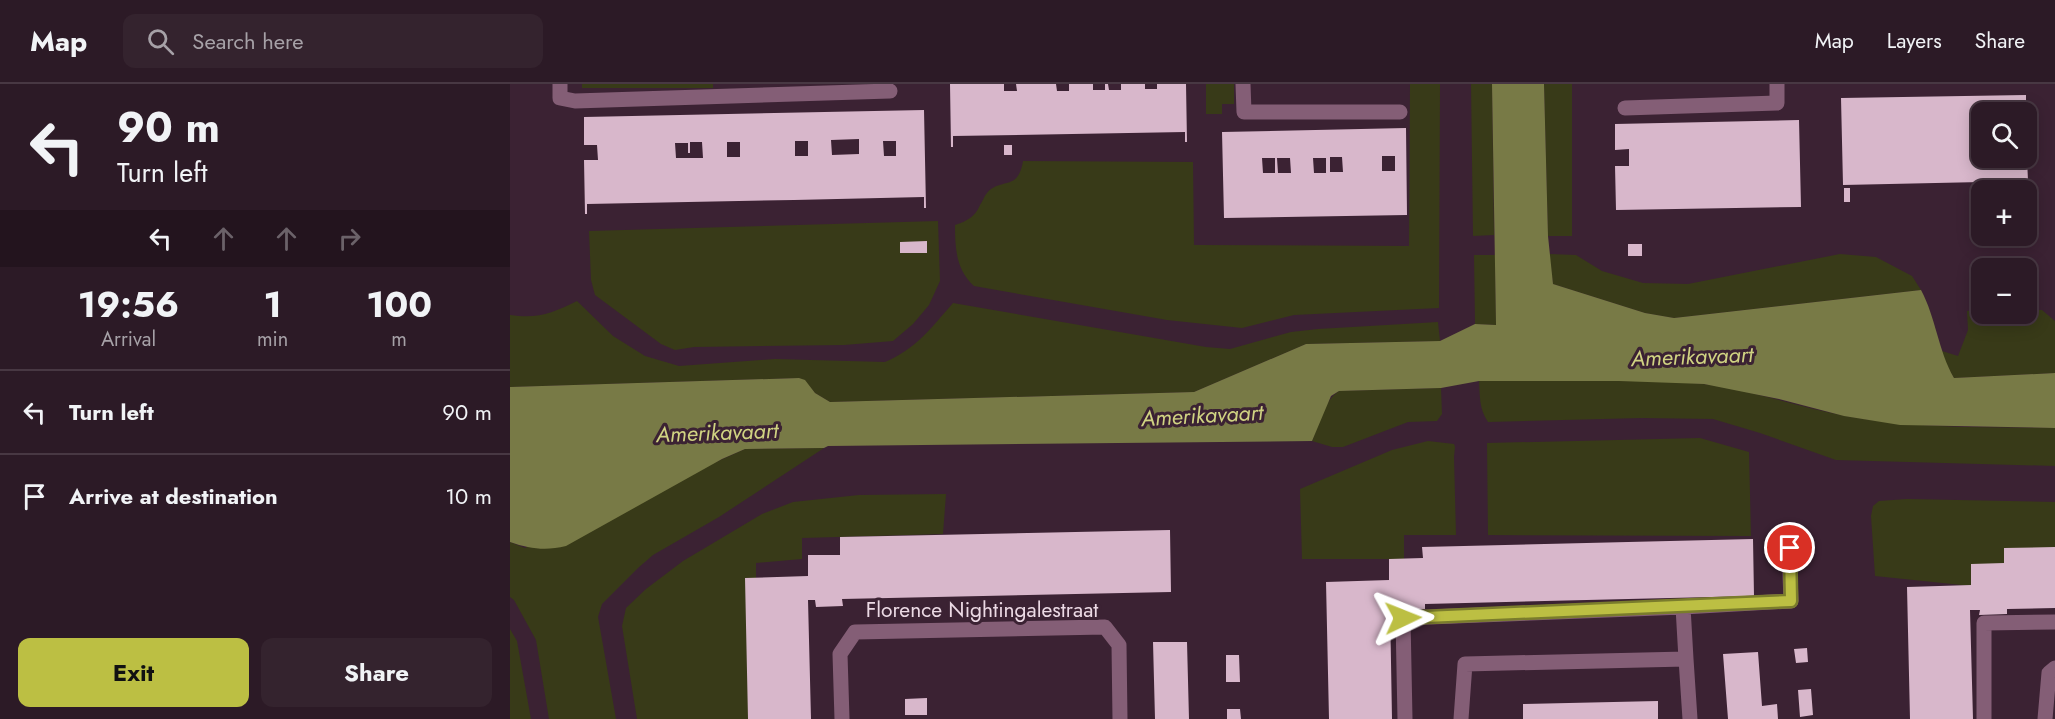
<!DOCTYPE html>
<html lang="en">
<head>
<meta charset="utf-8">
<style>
	body { margin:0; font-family:Jost,sans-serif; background:#34232e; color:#f1f3f6; height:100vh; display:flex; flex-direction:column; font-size:22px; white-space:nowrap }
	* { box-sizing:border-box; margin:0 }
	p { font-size:20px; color:#a6a1a7 }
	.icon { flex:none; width:33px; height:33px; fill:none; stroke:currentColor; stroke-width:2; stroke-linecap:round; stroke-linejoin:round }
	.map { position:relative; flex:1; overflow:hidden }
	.details { display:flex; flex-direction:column; background:#2c1a26; width:510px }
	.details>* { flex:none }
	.guide { background:#2c1a26; color:#f1f3f6; overflow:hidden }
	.tools { position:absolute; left:1461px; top:18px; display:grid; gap:12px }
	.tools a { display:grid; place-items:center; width:66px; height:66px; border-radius:12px; background:#2c1a26; box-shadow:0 3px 15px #0003,0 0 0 2px #483843; font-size:30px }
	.pin { position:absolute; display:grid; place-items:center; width:51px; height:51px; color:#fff; margin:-26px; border:3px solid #fff; border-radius:50%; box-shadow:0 2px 6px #0007 }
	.me { position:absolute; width:66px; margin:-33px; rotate:88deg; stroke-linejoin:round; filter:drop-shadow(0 0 4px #0008) }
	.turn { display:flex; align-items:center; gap:21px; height:126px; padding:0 18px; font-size:27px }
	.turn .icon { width:78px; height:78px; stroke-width:2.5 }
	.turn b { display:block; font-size:42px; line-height:51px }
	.lanes { display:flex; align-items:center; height:57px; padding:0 18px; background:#0003; justify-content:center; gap:30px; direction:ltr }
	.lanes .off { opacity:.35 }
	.eta { display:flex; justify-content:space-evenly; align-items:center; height:102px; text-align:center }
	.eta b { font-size:36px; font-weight:700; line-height:42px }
	.action { display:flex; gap:12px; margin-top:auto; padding:12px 18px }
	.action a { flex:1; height:69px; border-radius:12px; background:#bcbf43; color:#111; font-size:24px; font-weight:700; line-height:69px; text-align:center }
	.action a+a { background:#34232e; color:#f1f3f6 }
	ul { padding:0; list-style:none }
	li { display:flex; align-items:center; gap:18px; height:84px; padding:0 18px; border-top:2px solid #483843 }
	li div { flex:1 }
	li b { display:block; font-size:22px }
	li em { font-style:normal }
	header { display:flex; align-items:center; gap:36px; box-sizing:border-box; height:84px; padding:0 30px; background:#2c1a26; border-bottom:2px solid #483843 }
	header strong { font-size:28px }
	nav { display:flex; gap:33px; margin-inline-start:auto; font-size:21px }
	.search { width:420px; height:54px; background:#34232e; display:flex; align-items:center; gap:15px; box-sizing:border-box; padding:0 21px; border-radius:12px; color:#a6a1a7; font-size:22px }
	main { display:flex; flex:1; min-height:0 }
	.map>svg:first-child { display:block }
	.green { fill:#383a18 }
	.water { fill:#787a46 }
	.building { fill:#d8b7cb; fill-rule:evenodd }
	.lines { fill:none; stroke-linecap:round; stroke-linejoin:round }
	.minor { stroke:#845e76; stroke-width:15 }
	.route-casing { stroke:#7a7c2c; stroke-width:15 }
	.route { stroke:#bcbf43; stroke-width:10 }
	.labels { text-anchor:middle; stroke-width:6; stroke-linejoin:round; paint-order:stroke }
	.street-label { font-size:21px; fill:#ecdae5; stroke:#3b2233 }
	.water-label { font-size:22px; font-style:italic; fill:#d0d382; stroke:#3b2233 }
</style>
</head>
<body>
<header>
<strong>Map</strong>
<div class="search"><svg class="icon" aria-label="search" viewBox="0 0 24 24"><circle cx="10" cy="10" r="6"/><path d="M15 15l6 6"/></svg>Search here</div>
<nav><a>Map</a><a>Layers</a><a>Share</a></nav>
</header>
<main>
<section class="details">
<div class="guide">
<div class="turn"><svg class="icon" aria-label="left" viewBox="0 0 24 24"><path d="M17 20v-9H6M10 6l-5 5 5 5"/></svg><div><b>90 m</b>Turn left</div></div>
<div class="lanes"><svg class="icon" aria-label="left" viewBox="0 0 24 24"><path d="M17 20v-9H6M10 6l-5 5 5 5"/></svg><svg class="icon off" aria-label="ahead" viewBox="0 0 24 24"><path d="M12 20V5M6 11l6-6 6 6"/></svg><svg class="icon off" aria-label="ahead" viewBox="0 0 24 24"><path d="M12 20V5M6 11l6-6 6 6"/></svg><svg class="icon off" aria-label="right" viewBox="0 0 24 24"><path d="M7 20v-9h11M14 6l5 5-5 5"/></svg></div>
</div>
<div class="eta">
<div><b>19:56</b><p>Arrival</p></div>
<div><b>1</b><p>min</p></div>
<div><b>100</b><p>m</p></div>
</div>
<ul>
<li><svg class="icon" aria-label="left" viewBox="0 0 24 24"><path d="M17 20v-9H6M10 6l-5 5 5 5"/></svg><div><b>Turn left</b></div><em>90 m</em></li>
<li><svg class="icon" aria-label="arrive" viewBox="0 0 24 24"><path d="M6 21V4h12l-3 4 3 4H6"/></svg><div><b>Arrive at destination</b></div><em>10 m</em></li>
</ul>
<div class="action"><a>Exit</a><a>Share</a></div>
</section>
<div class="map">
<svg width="1545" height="635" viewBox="0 0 1545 635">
	<rect width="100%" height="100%" fill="#3b2233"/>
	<!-- green -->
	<path class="green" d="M72 0H203V4H72Z
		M696 0H724V20H712V30H696Z
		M900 0H930L929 224 784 231 732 244 657 236 464 202C446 186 445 164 445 141 457 137 465 133 470 121 473 117 474 112 477 109 491 93 508 108 513 77L683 78 684 161 899 162Z
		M961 0H982L984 151 963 152Z
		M1034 0H1062V152H1038Z
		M428 137 430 197 419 221 403 240 383 257 334 261 184 263 165 266 151 260 85 211 81 196 79 147Z
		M1039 170 1066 171 1092 187 1133 199 1178 200 1330 170 1366 173 1402 192 1411 206 1164 234 1135 229 1043 200Z
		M964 171H985L986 241 965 240Z
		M67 217 103 252 135 272 169 282 265 275 375 278C406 265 421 244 443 219L696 263 720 265 781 248 808 245 928 238 930 257 796 260 684 308 320 318 305 309 295 297 289 294 0 303V231C29 235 42 229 67 217Z
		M1471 225 1472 230H1516L1517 226H1532L1545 237V289L1444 294 1435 279 1432 267 1448 272 1458 246 1457 227Z
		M969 297C1043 297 1120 292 1193 300 1241 306 1288 323 1336 332 1404 345 1475 343 1545 344V382L1326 376 1250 349 1203 335 1132 334 978 338C969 325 970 312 969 297Z
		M931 304 932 330 927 337 898 338 833 363H822L802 357C809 340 813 318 829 307Z
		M1190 354 1239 368 1241 452 978 451 977 359Z
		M918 357 944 360 945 363 944 373 946 451H894V475H792L790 405 882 366Z
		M314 364 209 433 143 471 128 484 92 520 88 533 106 635H39L26 556 4 516 0 513V458L15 464 235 365Z
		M436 410 433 450 292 454V475L246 479V635H127L112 542 116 524 136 505 173 477 252 430 283 418 349 411Z
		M1397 415 1545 418V488L1500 506 1365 492 1361 432 1363 422 1369 417Z
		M0 545 7 557 21 635H0Z"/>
	<!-- water -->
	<path class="water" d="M982 0H1034L1038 152 1043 200 1135 229 1164 234 1411 206C1426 234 1428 266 1444 294L1545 289V344L1390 341 1334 332 1269 315 1194 300 1109 297H969L931 304 829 307 821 312 802 357 318 362 314 364 235 365 212 375 56 462C36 467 20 465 0 458V303L289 294 295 296 305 309 320 318 684 308 796 260 930 257 965 240 986 241Z"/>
	<!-- building -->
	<path class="building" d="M440 0H494V7H507L506 0H546L547 7H559V0H583V6H595V0H598L599 6H611V0H635V5H647V0H676L677 58H675V48L443 52V63H441Z
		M1516 11V28H1472V74H1517L1518 97 1333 101 1331 14Z
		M414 26 416 124H414V113L284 116 77 120V130H75L74 76H88L87 61H74V33ZM349 55V70L322 71 321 56ZM285 57H298V72H285ZM373 57H386V72H374ZM180 58H192L193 74H166L165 59H178V69H180ZM217 58H230V73H217Z
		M1289 36 1291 123 1106 126 1105 82H1119V65L1105 66V40Z
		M896 44 897 131 714 134 712 48ZM872 72H885V87H872ZM820 73H832L833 88H820ZM752 74H765V89H753ZM767 74H780L781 89H768ZM803 74H816V89H804Z
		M494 61H502V71H494Z
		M1334 104H1340V118H1334Z
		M417 157V169H390V158Z
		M1118 160H1132V172H1118Z
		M660 446 661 508 332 515 333 522 306 523 305 516H298L301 635H238L235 494 298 492V471H330V453Z
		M1243 455 1244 512 915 520V525L887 526V520L880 521 882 635H819L816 498 879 496V475L913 474 912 463Z
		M1545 463V524L1497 525V530L1469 531 1470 526H1460L1463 635H1400L1397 503 1461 501V480L1494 479V464Z
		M643 558H677L679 635H645Z
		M1297 564 1298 578 1286 579 1284 565Z
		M1248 568 1252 622 1267 620 1268 635H1218L1213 570Z
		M716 571H729L730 598H716Z
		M1301 605 1303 631 1290 633 1288 606Z
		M417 614V631H395V615Z
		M1148 617V635H1013V620Z
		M717 625H730L731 635H717Z"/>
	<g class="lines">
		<!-- minor -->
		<path class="minor" d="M50 0V14L65 17 380 7
			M733 0 734 28H890
			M1115 24 1267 19V0
			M1176 575 1173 523 1281 517 1279 464
			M332 635 330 570 345 548 595 543 609 561 610 635
			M895 635 893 534 1173 523
			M951 635 955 580 1176 575 1180 635
			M1474 635V539L1545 538
			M1535 635 1539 589 1545 584"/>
	</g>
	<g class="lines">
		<!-- route casing -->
		<g class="route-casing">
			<path id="route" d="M893 534 1281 517 1280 464"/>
		</g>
		<!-- route -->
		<use href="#route" class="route"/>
	</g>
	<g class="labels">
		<!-- street labels -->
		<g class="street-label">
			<text x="472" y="533">Florence Nightingalestraat</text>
		</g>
		<!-- water labels -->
		<g class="water-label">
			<text transform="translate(1182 272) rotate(-2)" y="8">Amerikavaart</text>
			<text transform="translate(692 331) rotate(-3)" y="8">Amerikavaart</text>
			<text transform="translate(207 348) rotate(-2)" y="8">Amerikavaart</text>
		</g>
	</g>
</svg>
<div class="tools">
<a><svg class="icon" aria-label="search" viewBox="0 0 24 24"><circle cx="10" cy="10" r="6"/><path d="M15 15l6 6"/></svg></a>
<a>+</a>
<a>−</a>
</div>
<div class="pin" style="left:1280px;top:464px;background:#d93025"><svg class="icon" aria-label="arrive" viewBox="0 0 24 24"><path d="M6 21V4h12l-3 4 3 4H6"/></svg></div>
<svg class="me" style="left:893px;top:534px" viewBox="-20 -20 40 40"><path d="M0-17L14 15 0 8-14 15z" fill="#bcbf43" stroke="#fff" stroke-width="4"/></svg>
</div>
</main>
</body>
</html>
